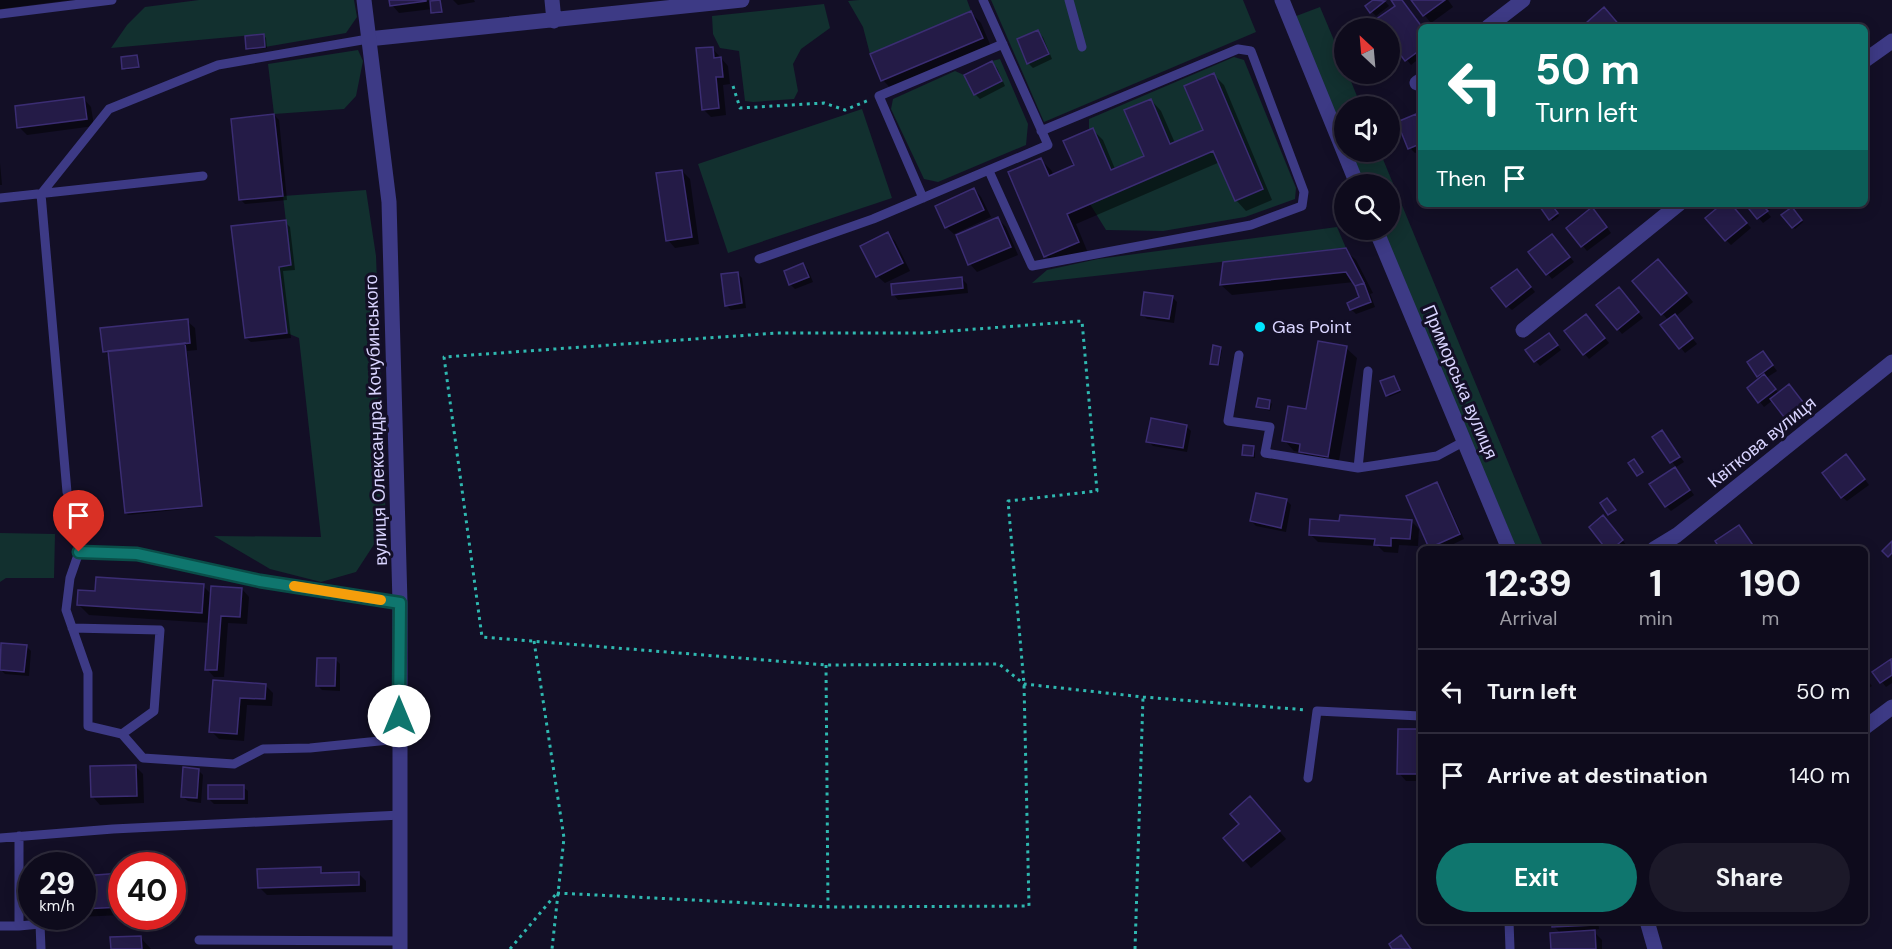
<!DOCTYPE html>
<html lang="en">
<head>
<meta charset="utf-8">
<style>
	body { margin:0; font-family:"DM Sans",sans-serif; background:#1c1929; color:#f1f3f6; height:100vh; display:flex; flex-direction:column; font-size:22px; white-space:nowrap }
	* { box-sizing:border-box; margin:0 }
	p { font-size:20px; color:#9b9ba3 }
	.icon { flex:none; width:33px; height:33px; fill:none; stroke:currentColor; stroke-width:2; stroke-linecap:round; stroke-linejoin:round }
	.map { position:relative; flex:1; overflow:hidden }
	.drawer { position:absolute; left:1418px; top:546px; width:450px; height:378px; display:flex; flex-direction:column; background:#0e0b1c; border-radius:9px; box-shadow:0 3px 15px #0003,0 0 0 2px #2e2b3b }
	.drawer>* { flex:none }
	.banner { position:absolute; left:1418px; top:24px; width:450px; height:183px; border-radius:9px; box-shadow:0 3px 15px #0003,0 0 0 2px #2e2b3b; background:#0f766e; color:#fff; overflow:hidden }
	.needle { width:39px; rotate:334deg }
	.buttons { position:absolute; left:1334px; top:18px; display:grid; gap:12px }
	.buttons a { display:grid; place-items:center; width:66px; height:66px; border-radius:50%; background:#0e0b1c; box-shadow:0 3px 15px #0003,0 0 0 2px #2e2b3b; font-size:30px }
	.speed { position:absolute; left:18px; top:852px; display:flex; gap:12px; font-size:30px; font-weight:700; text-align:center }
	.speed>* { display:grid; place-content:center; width:78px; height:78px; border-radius:50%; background:#0e0b1c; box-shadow:0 3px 15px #0003,0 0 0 2px #2e2b3b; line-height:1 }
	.speed small { font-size:15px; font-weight:400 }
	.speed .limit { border:9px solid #d22; background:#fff; color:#111 }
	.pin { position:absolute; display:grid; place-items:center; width:51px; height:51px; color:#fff; margin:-62px -26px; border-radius:50% 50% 50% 0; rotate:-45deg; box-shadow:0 0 6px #0007 }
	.pin .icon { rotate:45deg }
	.me { position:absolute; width:66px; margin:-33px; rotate:0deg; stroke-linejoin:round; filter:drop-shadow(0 0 4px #0008) }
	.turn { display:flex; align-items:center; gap:21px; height:126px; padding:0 18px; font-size:27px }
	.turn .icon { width:78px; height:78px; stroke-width:2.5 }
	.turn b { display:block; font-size:42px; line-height:51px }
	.then { display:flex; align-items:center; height:57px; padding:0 18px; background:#0003; gap:12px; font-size:22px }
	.eta { display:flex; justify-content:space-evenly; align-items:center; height:102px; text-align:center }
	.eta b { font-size:36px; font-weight:700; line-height:42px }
	.button { display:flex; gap:12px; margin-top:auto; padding:12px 18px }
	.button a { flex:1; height:69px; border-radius:36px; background:#0f766e; color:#fff; font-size:24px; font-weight:700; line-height:69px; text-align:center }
	.button a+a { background:#1c1929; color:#f1f3f6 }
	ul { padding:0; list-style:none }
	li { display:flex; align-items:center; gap:18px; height:84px; padding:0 18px; border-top:2px solid #2e2b3b }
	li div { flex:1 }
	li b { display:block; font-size:22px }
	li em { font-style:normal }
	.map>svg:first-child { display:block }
	.green { fill:#12302f }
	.shadow { fill:#0007 }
	.building { fill:#241b47; stroke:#3b2d73; stroke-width:1.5 }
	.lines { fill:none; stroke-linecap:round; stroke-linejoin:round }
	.path { stroke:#2fb8b0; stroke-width:3; stroke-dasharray:3 4.5; stroke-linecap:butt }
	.service { stroke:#3d3a85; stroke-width:9 }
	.minor { stroke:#3d3a85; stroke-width:15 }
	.tertiary { stroke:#3d3a85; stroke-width:15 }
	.route-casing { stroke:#0a4d48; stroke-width:15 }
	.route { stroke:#0f766e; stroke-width:10 }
	.slow { stroke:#f59e0b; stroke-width:10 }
	.poi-dot { fill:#00e5ff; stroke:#130f26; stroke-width:2 }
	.labels { text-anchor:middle; stroke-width:6; stroke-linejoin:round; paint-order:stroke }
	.poi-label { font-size:18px; fill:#d9d4ff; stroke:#130f26; text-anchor:start }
	.street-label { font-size:18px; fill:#d9d4ff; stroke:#130f26 }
</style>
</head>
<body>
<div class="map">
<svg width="1892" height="949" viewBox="0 0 1892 949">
	<rect width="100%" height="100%" fill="#130f26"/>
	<!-- green -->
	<path class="green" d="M199 0H354L357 17 346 33 265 47 264 34 111 48 127 25 145 7Z
		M859 0H967L971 11 870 54 863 27 848 1Z
		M991 0H1243L1256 32 1044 122Z
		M824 4 830 28 801 49 793 64 798 91 794 99 753 102 745 101 739 51 720 48 713 34 712 16Z
		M1320 7 1344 64V74H1348L1361 106H1344V142L1291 18Z
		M358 50 363 61 356 96 344 109 274 114 268 64Z
		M1234 57 1244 60 1296 188 1295 199 1245 217 1163 231 1106 230 1090 204 1213 151 1235 201 1263 190 1214 73 1185 86 1203 130 1170 144 1151 99 1125 110 1144 156 1111 169 1093 128 1089 130V119Z
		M1000 59 1028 124 1026 145 938 182 924 179 891 109 893 99 955 71 964 75 974 94 992 61Z
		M862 109 892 198 728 253 698 164Z
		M1348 152H1380L1544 549H1517L1381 230H1389V184H1362Z
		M366 190 376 256 386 526 356 572 321 582 270 569 214 536 321 537 299 338 287 333 279 267 291 265 283 196Z
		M1337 227 1346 248 1032 283 1047 270 1098 259Z
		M0 533 55 534 54 578H6L0 582Z"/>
	<!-- shadow -->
	<path class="shadow" d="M0 0H70L0 9Z
		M391 0 440 1 443 13 435 14 432 9 399 13 392 5Z
		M453 0H474L475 2 458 5Z
		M1376 0H1384L1389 6 1376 16 1367 7Z
		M1393 0H1402L1420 27V58L1411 65 1389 37V28H1383L1377 21 1397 6Z
		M1412 0H1448L1453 7 1431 23Z
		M971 13 981 23 992 49 893 91 883 80Z
		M1038 32 1043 37 1052 59 1033 68 1028 63Z
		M264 36 266 38 267 48 249 50 247 48Z
		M712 48 728 66 730 84 723 85 726 115 711 117 703 109Z
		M137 56 140 68 126 70 124 68Z
		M992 63 997 68 1005 86 980 99 975 94Z
		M1214 75 1224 85 1272 200 1246 211 1236 200 1220 162 1076 224 1088 253 1056 266 1046 256 1041 160 1051 170 1054 175 1076 166 1093 130 1103 140 1115 169 1146 156 1151 100 1161 111 1175 143 1205 131Z
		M84 99 91 107 94 126 27 135 19 127Z
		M274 115 279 120 287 200 245 204 240 199Z
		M1416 115 1420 120V151L1415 153 1410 148Z
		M0 163 2 185H0Z
		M682 171 690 179 699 244 675 248 668 240Z
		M974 189 981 197 991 217 954 234 946 227Z
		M1547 204H1550L1559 216 1552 221Z
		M1724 204H1730L1751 228 1731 245 1726 240Z
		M1747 204H1776L1767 212 1771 217 1763 223Z
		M1791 209 1803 222 1795 229 1783 216Z
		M1597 214 1611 233 1587 251 1568 228Z
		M998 219 1006 227 1018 255 977 272 970 264 958 236Z
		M285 222 290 227 295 270 283 271 291 338 251 342 246 338Z
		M887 234 895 241 910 271 885 283 877 276Z
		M1557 241 1574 262 1552 279 1530 252Z
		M1345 250 1356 260 1373 293 1370 294 1375 307 1356 314 1351 309 1361 298 1354 282 1232 295 1221 285Z
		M803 265 808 270 813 282 795 289 790 284Z
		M1665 269 1693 302 1675 317 1697 344 1685 353 1663 325 1669 321 1634 281Z
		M1517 270 1535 292 1512 310 1507 306Z
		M737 273 742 278 746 308 731 310 726 305Z
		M962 279 967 284 968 293 898 300 894 295Z
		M1623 294 1643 318 1622 334 1618 329Z
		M1172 297 1177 302 1174 323 1147 319 1142 314Z
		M187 321 195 328 197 350 187 351 203 507 128 515 126 513 110 357 104 351Z
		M1591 321 1609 343 1589 359 1566 332Z
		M1554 340 1561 350 1540 366 1527 351Z
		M1220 348 1222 350 1219 366 1213 365 1211 363Z
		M1346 348 1357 358 1338 466 1311 462 1301 452 1294 451 1284 440 1307 411Z
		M1767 358 1777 371 1766 378 1779 394 1794 391 1807 408 1790 421 1773 400 1764 407 1749 388 1761 378 1758 376Z
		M1394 378 1401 392 1389 397 1387 395Z
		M1270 402 1272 404 1270 411 1258 407Z
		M1186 426 1191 431 1187 452 1153 446 1148 441Z
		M1654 437H1666L1684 462 1676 467Z
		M1253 448 1255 450V458L1243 455Z
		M1851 461 1869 485 1847 501 1842 497Z
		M1679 474 1694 495 1671 511 1666 506Z
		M1436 484 1441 489 1464 539 1443 549 1430 547 1408 497Z
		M1286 500 1291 505 1286 532 1256 526 1251 521Z
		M1411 521 1419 529 1418 546 1399 545 1398 553 1384 552 1378 546 1318 542 1310 534 1340 523Z
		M1608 522 1627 546 1623 549H1608Z
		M1739 527 1744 531 1756 549H1722L1717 542Z
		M203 586 212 595 242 589 249 597 247 624 228 623 224 677H214L207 669 210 623 89 615 79 605 97 592Z
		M26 646 31 651 29 676 5 674 0 669Z
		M336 660 340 664V691L322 690 317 685Z
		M1891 661 1892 683 1886 687 1874 672Z
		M1864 676 1872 686 1864 691Z
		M214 682 265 685 273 693 272 706 247 705 244 741 219 739 211 731Z
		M1400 730 1420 731V781H1406L1399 773Z
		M135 766 143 774 144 803 100 805 93 797Z
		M198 770 203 775 201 803 188 801 183 797Z
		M243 787 248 791V804H214L209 799Z
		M1258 806 1286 839 1251 868 1225 838Z
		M320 869 325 874 358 873 366 881V892L267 895 259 887Z
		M122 875V915L78 917 77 916H82V877Z
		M1554 921H1598L1599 929 1592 930 1602 940V949H1552L1561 934 1554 926Z
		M140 937 151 949H112Z"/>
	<!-- building -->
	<path class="building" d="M389 0H426V1L390 6Z
		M440 0 442 12 431 13 430 1Z
		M1373 0 1385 1 1370 13 1365 6Z
		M1391 0H1402L1422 27 1420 50 1405 61 1389 40V28H1381L1375 20 1395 6Z
		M1411 0H1445L1423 16Z
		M1604 7 1621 27H1587L1585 24Z
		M971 11 983 38 881 81 870 54Z
		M1038 30 1049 54 1027 64 1017 39Z
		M264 34 265 47 246 49 245 36Z
		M713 47 714 58 721 57 723 77H716L719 108 702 110 696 48Z
		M137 55 139 67 122 69 121 57Z
		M992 61 1002 81 974 95 964 75Z
		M1214 73 1263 189 1235 201 1213 151 1067 214 1079 242 1044 257 1008 172 1041 158 1049 176 1074 165 1063 141 1093 128 1111 170 1144 156 1124 110 1151 99 1170 144 1203 130 1184 86Z
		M84 97 87 119 17 128 15 106Z
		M274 114 283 196 239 200 231 119Z
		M1416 114 1420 124V144L1408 149 1397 122Z
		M682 170 692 237 666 241 656 173Z
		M974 188 984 210 945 228 935 206Z
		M1544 204H1551L1558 213 1549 220 1540 207Z
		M1722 204H1731L1747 223 1725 241 1705 218Z
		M1745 204H1766L1763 206 1768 211 1757 219Z
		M1592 207 1607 227 1581 247 1566 228Z
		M1792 207 1802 220 1792 228 1781 215Z
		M998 217 1011 247 968 265 956 235Z
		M286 220 291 265 279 267 287 333 245 338 231 226Z
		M888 232 903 263 876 277 860 246Z
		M1552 234 1570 257 1546 275 1528 252Z
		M1346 248 1364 283 1355 286 1346 272 1220 285 1223 262Z
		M1658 259 1687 293 1661 315 1632 281Z
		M803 263 809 277 789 285 784 271Z
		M1517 269 1531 287 1506 307 1491 288Z
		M738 272 742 303 725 306 721 274Z
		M962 277 963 288 892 295 891 284Z
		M1364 283 1371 302 1350 310 1347 303 1359 297 1355 286Z
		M1619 287 1639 312 1617 330 1596 305Z
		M1144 292 1173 296 1169 319 1141 315Z
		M1586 314 1605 338 1583 355 1564 331Z
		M1675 314 1693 338 1679 349 1660 325Z
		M188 319 190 343 103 352 100 328Z
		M1549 333 1558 345 1534 362 1525 350Z
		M1318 341 1347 346 1328 457 1299 452 1300 444 1282 441 1288 406 1306 409Z
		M185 343 202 506 125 513 108 351Z
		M1213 345 1221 347 1218 365 1210 364Z
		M1763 351 1773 365 1757 377 1747 362Z
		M1764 374 1776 389 1758 403 1747 388Z
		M1394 376 1400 390 1386 396 1380 381Z
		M1789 384 1803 402 1784 417 1770 399Z
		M1258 398 1270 400 1269 409 1256 407Z
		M1151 418 1187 425 1183 448 1146 442Z
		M1662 430 1680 457 1670 463 1652 437Z
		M1243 445 1254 446 1253 456 1242 455Z
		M1846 454 1865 479 1841 498 1822 473Z
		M1634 459 1643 472 1637 476 1628 463Z
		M1675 467 1690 490 1665 507 1649 484Z
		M1437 482 1460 534 1429 548 1406 496Z
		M1256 493 1287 499 1281 528 1250 521Z
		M1607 498 1616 510 1608 515 1600 503Z
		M1340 515 1412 520 1410 539 1391 538V546L1374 545 1375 539 1309 535 1310 519 1339 521Z
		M1603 515 1623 540 1612 549H1606L1589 527Z
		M1739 525 1755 548 1720 549 1715 541Z
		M1892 541V553L1888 557 1882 551Z
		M96 577 204 584 202 613 77 605 78 590 95 591Z
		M211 586 242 588 240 617 221 616 217 670H205Z
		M1 643 27 645 24 672 0 670Z
		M317 658H336L335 686H316Z
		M1891 659 1892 675 1880 683 1872 672Z
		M213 680 266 684 265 699 240 698 237 734 209 732Z
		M1398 729H1420V774H1397Z
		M136 765 137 796 91 797 90 766Z
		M183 767 199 769 197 798 181 797Z
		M208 785H244V799H208Z
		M1250 796 1280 831 1243 861 1223 838 1239 824 1230 814Z
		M321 867V873L359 872V885L258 888 257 869Z
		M122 873V907L82 909V876Z
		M27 877H32V905H29Z
		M1552 921H1595V925L1552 927Z
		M1595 930 1596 949H1551L1550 933Z
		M1401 935 1411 949H1392L1389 944Z
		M141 936 142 949H111L110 937Z"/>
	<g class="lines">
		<!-- path -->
		<path class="path" d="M733 86 740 108 824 103 845 110 869 100
			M534 641 564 838 552 949
			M826 665 828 907
			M557 893 828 907 1029 906 1024 684 1008 501 1097 491 1082 321 924 333H777L444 357 482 637 826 665 999 664 1024 684 1143 697 1307 710
			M510 949 556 894
			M1135 949 1143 697"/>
		<!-- service -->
		<path class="service" d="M1069 0 1082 47
			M0 14 112 0
			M989 171 1032 266 1251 225 1302 206 1304 192 1251 51 1238 49 1041 131
			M0 198 203 176
			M923 198 879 96 1003 44
			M759 259 873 219 1048 145 983 0
			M1239 355 1228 421 1270 427 1265 453 1358 468
			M1368 371 1358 468 1437 456 1463 442
			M67 492 41 194 109 109 218 65 368 39
			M72 628 160 630 154 711 122 734 88 726V673L66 610 70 578 79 552 137 554 260 581 400 603
			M122 734 143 758 234 764 263 749 310 748 399 739
			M1308 778 1317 711 1420 716
			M0 838 113 829 401 815
			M1509 921 1510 949
			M0 926H19V836
			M19 926 40 924 41 949
			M199 940 401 941"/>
		<!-- minor -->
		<path class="minor" d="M552 0 554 21
			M1488 27 1523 0
			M368 39 742 0
			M1864 61 1892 41
			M1417 83 1420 81
			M1523 330 1679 204
			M1654 549 1677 535 1892 362
			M1864 728 1892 707"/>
		<!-- tertiary -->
		<path class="tertiary" d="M364 0 389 202 400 603V949
			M1282 0 1357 184
			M1376 230 1509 549
			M1647 921 1655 949"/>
	</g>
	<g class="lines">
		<!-- route casing -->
		<g class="route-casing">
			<path id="route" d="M79 552 137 554 260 581 400 603 399 716"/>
		</g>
		<!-- route -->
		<use href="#route" class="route"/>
		<!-- slow -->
		<path class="slow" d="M294 586 381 600"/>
	</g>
	<!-- markers -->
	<circle class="poi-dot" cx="1260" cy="327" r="6"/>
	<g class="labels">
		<!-- poi labels -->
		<g class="poi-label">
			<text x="1272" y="333">Gas Point</text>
		</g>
		<!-- street labels -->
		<g class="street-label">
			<text transform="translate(1460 382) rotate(67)" y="6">Приморська вулиця</text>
			<text transform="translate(376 420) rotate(-92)" y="6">вулиця Олександра Кочубинського</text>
			<text transform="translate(1762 442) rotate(-39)" y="6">Квіткова вулиця</text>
		</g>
	</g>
</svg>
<div class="buttons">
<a><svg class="needle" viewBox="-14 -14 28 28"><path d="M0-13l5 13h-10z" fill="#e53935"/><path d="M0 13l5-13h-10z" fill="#9b9ba3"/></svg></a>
<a><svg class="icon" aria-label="sound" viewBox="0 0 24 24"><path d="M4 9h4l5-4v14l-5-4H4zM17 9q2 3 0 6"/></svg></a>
<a><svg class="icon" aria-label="search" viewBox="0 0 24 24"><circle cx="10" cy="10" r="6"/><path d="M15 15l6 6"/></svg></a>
</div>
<div class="speed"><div>29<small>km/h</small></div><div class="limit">40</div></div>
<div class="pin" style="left:79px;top:552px;background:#d93025"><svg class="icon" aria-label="arrive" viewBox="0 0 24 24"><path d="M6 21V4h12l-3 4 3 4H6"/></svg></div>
<svg class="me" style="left:399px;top:716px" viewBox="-20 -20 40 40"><circle r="19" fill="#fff"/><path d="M0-13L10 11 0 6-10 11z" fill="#0f766e"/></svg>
<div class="banner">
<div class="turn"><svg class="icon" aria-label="left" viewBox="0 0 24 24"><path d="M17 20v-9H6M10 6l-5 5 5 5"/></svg><div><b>50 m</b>Turn left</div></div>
<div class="then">Then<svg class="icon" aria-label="arrive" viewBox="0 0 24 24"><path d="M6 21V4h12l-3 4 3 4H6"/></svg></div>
</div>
<section class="drawer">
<div class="eta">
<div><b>12:39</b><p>Arrival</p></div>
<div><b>1</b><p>min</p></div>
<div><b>190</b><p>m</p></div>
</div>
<ul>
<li><svg class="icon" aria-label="left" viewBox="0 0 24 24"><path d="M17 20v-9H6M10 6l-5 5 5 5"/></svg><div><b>Turn left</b></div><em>50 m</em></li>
<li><svg class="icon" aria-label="arrive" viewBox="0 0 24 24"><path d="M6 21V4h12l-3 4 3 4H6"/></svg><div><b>Arrive at destination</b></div><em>140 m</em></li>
</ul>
<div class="button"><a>Exit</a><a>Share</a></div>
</section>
</div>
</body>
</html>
